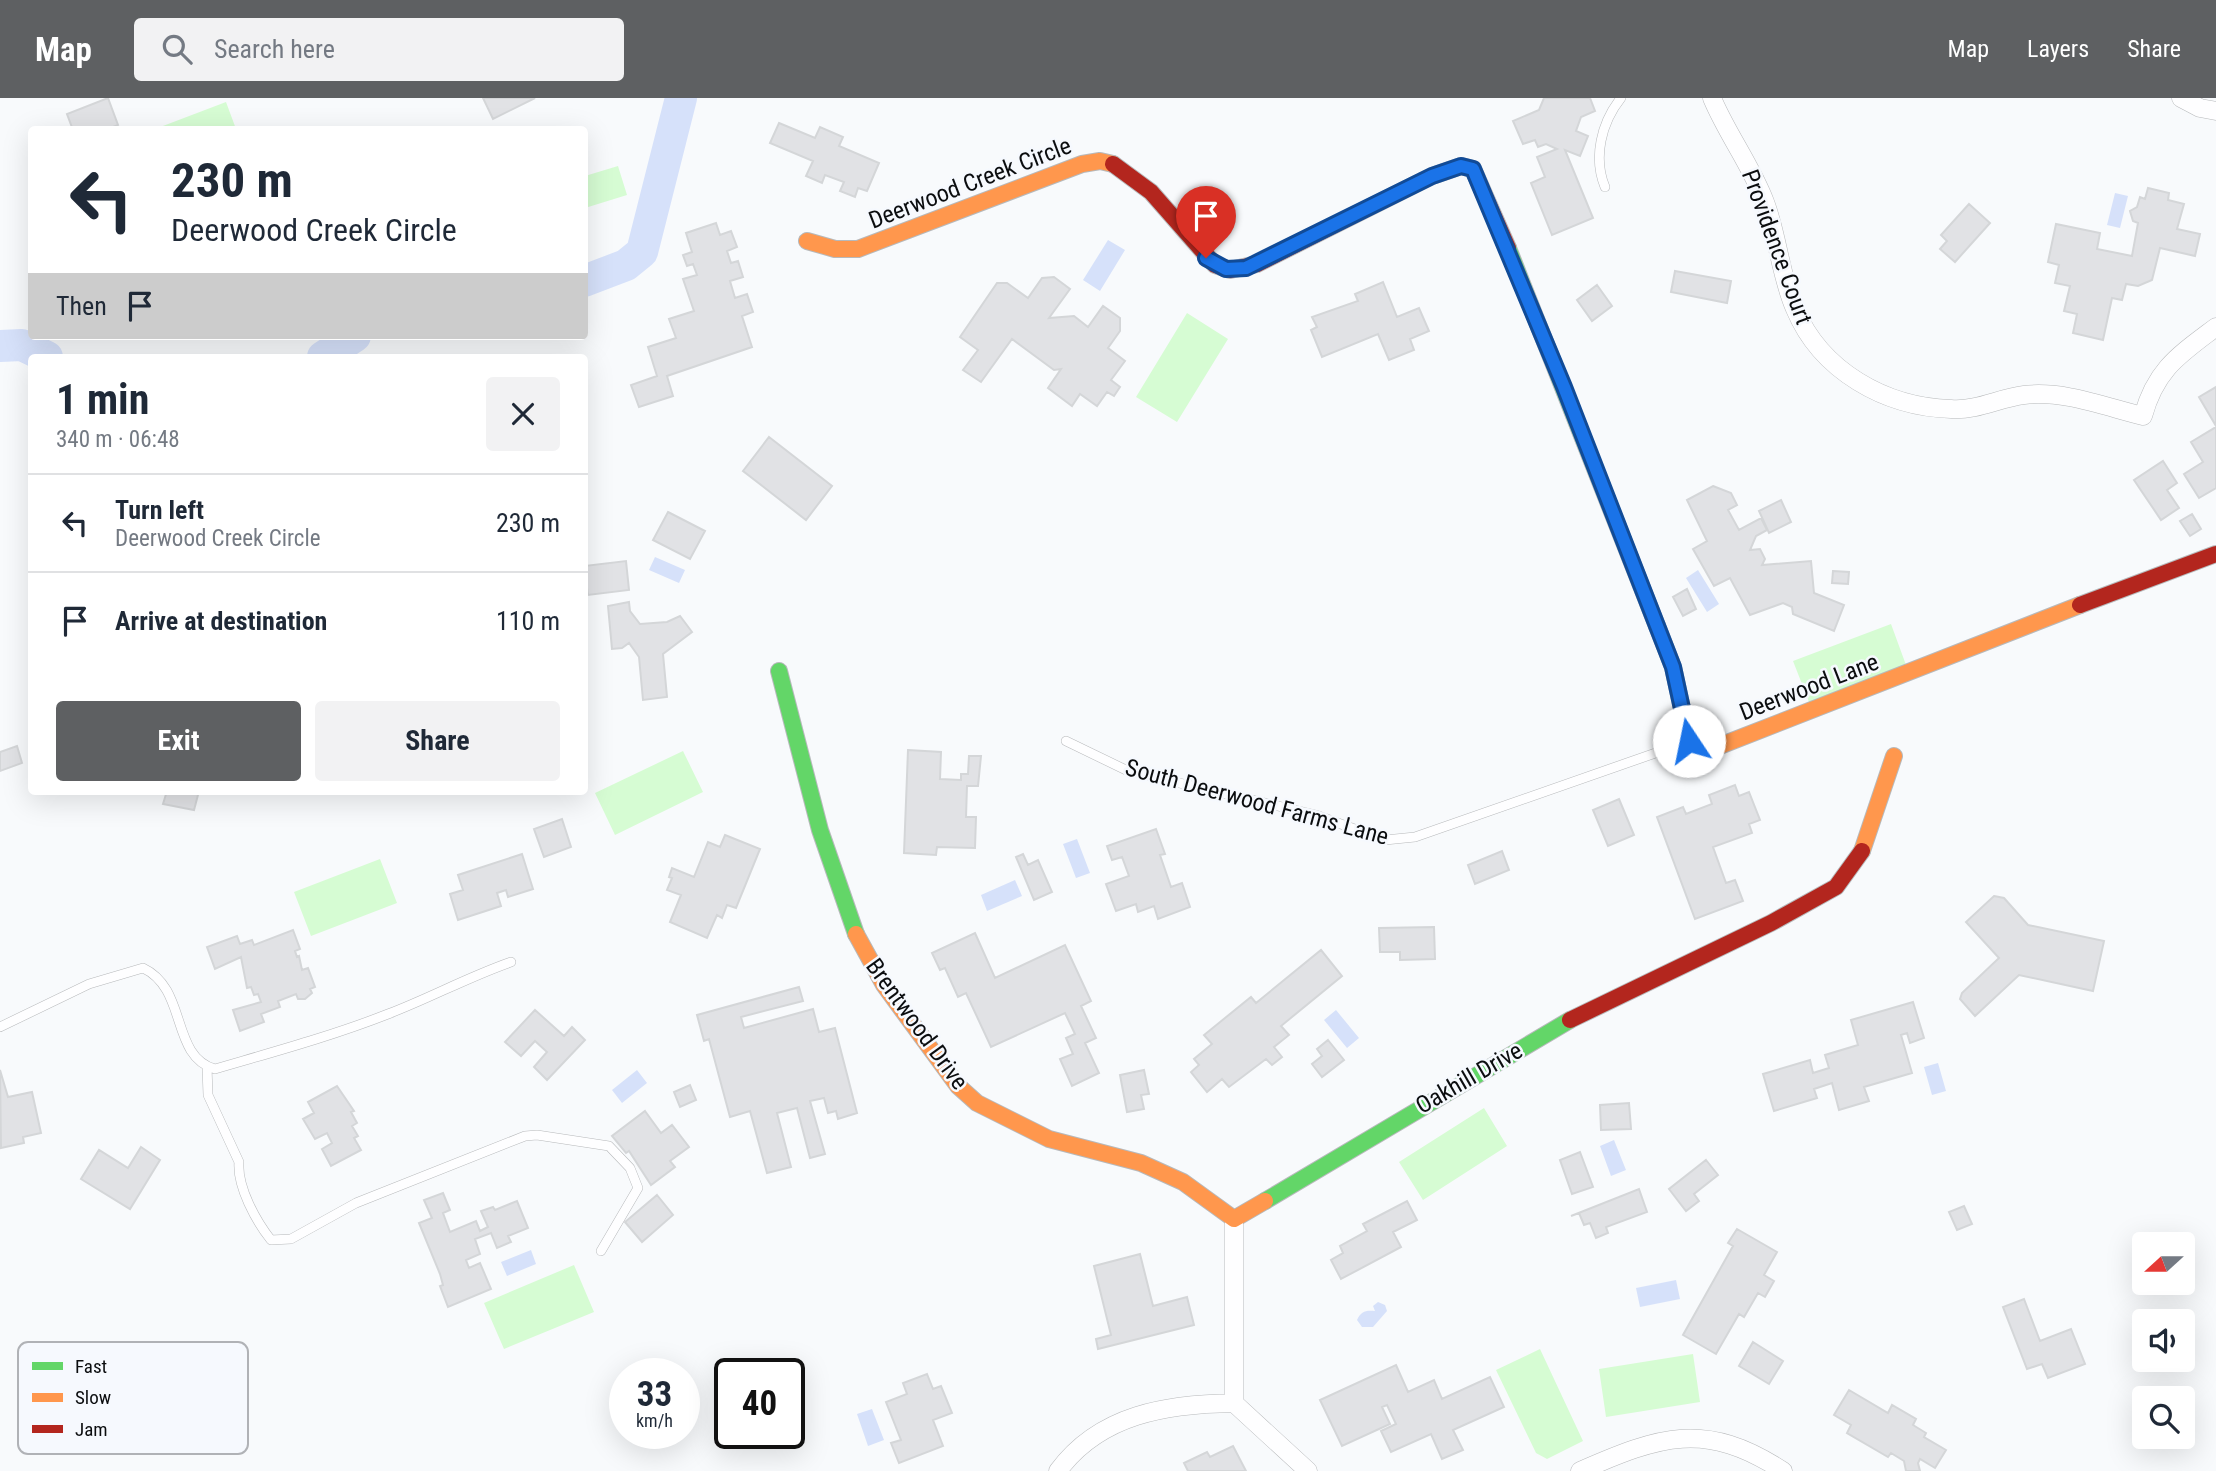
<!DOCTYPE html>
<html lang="en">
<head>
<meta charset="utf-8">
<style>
	body { margin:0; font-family:"Roboto Condensed",sans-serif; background:#f2f2f3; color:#1f2937; height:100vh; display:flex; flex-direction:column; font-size:26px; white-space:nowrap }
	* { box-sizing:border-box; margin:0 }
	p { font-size:23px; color:#747a83 }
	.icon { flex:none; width:38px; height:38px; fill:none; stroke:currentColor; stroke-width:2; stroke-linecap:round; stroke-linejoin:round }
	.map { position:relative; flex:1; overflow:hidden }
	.sheet { position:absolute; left:28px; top:256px; width:560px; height:441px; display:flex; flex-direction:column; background:#fff; border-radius:7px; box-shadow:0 7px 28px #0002 }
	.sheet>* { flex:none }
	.banner { position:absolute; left:28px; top:28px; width:560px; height:214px; border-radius:7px; box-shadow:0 7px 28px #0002; background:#fff; color:#1f2937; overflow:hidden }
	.needle { width:46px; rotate:249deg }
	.fabs { position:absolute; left:2132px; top:1134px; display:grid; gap:14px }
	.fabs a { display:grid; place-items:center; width:63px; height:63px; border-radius:7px; background:#fff; box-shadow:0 7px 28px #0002; font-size:35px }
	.speed { position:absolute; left:609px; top:1260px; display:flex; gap:14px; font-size:35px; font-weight:700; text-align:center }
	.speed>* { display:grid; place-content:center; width:91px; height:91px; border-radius:50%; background:#fff; box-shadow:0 7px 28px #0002; line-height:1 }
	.speed small { font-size:18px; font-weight:400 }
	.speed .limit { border:4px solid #111; border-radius:10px; background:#fff; color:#111 }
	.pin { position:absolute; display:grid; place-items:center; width:60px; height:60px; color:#fff; margin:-72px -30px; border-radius:50% 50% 50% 0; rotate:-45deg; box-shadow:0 0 7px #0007 }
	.pin .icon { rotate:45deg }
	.me { position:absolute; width:77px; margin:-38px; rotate:349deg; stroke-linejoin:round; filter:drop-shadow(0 0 5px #0008) }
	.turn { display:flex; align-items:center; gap:24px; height:147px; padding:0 28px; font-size:32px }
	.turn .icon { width:91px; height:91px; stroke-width:2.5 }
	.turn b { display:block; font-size:49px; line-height:60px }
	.then { display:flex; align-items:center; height:66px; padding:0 28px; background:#0003; gap:14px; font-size:26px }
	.round { display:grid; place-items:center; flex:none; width:74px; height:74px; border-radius:7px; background:#f2f2f3 }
	.head { display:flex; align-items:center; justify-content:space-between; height:119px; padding:0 28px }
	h1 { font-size:42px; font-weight:700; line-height:52px }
	.action { display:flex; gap:14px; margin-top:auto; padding:14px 28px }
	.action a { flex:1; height:80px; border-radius:7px; background:#5e6062; color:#fff; font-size:28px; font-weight:700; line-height:80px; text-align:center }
	.action a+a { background:#f2f2f3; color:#1f2937 }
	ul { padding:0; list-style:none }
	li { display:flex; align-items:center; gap:21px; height:98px; padding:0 28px; border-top:2px solid #e0e1e3 }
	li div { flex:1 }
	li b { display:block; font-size:26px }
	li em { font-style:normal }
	header { display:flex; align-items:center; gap:42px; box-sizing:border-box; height:98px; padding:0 35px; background:#5e6062; color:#fff }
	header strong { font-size:33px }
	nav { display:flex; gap:38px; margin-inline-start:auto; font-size:24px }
	.search { width:490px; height:63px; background:#f2f2f3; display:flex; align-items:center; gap:18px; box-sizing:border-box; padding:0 24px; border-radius:7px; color:#747a83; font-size:26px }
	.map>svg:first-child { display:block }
	.green { fill:#d6fcd3 }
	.water { fill:#d6e1fa }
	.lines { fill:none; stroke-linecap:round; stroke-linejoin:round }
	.river { stroke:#d6e1fa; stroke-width:32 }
	.building { fill:#e1e2e5; stroke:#d4d6d8; stroke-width:2 }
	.lane-casing { stroke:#b7b9bb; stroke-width:10 }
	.street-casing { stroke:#b7b9bb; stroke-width:19 }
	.fast-casing { stroke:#b7b9bb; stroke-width:18 }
	.slow-casing { stroke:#b7b9bb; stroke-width:18 }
	.jam-casing { stroke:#b7b9bb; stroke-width:18 }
	.lane { stroke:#fefeff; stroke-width:9 }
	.street { stroke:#fefeff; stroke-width:18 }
	.fast { stroke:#63d668; stroke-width:16 }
	.slow { stroke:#ff974d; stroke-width:16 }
	.jam { stroke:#b3261e; stroke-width:16 }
	.route-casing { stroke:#114b97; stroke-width:18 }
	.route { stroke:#1a73e8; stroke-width:12 }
	.labels { text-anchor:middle; stroke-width:5; stroke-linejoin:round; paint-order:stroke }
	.street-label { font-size:24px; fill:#0b0d0f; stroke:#f6f9fe }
	.key { fill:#f6f9fe; stroke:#b0b2b6; stroke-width:2 }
	.key-label { font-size:19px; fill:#0b0d0f }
</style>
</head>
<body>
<header>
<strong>Map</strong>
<div class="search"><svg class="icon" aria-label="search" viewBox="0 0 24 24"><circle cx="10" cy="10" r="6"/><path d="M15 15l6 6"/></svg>Search here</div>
<nav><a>Map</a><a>Layers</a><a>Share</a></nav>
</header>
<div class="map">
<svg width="2216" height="1373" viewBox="0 0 2216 1373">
	<rect width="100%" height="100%" fill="#f8fafc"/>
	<!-- green -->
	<path class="green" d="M226 4 236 31H155Z
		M618 68 627 97 585 110V78Z
		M1187 215 1228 241 1177 324 1136 299Z
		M1891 526 1906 567 1809 604 1793 563Z
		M683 653 703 694 615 737 595 695Z
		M380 761 397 805 311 838 294 794Z
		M1484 1010 1507 1048 1423 1102 1399 1064Z
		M574 1167 594 1214 504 1251 484 1205Z
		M1540 1251 1583 1343 1547 1361 1536 1355 1496 1272Z
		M1693 1256 1700 1304 1606 1319 1599 1271Z"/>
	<!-- water -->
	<path class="water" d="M2115 95 2128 98 2120 130 2107 127Z
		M1108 142 1125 152 1100 193 1083 182Z
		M655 459 685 472 679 485 649 472Z
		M1698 472 1719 506 1707 514 1686 480Z
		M1077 741 1090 775 1076 780 1063 746Z
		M1015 782 1022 798 987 813 981 797Z
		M1336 912 1359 940 1347 950 1324 922Z
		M1938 965 1946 993 1932 997 1924 969Z
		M637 972 647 985 622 1005 612 992Z
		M1614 1042 1626 1072 1611 1078 1600 1048Z
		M531 1152 536 1166 507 1178 501 1164Z
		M1676 1182 1680 1201 1640 1209 1636 1190Z
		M1378 1204 1385 1207 1387 1213 1373 1229H1362L1357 1222C1361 1213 1366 1212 1375 1213L1373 1208Z
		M872 1311 884 1342 868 1348 857 1316Z"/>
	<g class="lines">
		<!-- river -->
		<path class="river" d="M584 183 626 167 642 154 681 0
			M0 248 22 247 47 259
			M323 259 355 238"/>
	</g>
	<!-- building -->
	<path class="building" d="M108 0 118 27 106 32H73L67 16Z
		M483 0H535L493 21Z
		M1544 0H1590L1595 13 1581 19 1576 33 1588 38 1580 58 1565 52 1593 120 1552 137 1531 85 1545 79 1537 59 1557 51 1546 46 1538 49 1535 42 1523 46 1513 23 1539 12Z
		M779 25 815 40 820 29 843 39 839 48 879 65 867 93 858 90 855 99 840 93 844 84 825 77 822 85 806 78 813 63 770 45Z
		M2148 90 2169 95 2168 102 2184 106 2177 131 2200 136 2195 158 2160 150 2152 182 2138 188 2126 186 2122 202 2112 200 2103 242 2073 235 2077 216 2064 213 2070 188 2055 185 2059 167 2048 164 2056 126 2100 135 2097 151 2132 158 2138 125 2133 123 2130 113 2137 109 2140 99 2145 101Z
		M1969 106 1990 125 1955 164 1940 151 1947 143 1941 137Z
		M716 125 720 137 731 133 737 149 727 153 731 165 738 163 743 179 730 183 735 200 747 196 753 214 742 218 752 249 667 278 673 298 639 309 631 287 657 278 648 249 676 240 669 221 694 213 683 181 697 177 693 166 687 168 683 157 692 154 686 135Z
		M1675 173 1731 183 1727 205 1671 194Z
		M1054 179 1070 191 1049 220 1074 218 1088 229 1103 208 1120 220V233L1108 250 1125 263 1111 282 1120 289 1114 298 1107 294 1097 308 1080 296 1072 308 1048 290 1061 271 1054 272 1012 241 981 284 963 272 978 252 960 239 997 185H1007L1028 200 1042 180Z
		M1383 184 1397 219 1419 210 1429 233 1410 241 1414 252 1389 262 1378 236 1322 259 1311 232 1317 229 1312 219 1358 203 1355 196Z
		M1597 187 1612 208 1592 223 1577 202Z
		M2216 289V328L2199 299Z
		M2216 329V390L2199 400 2184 376 2203 364 2191 344Z
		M769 339 832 388 806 422 743 373Z
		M2163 363 2177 385 2167 392 2179 410 2161 422 2134 382Z
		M1713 388 1731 395 1737 407 1728 412 1739 432 1761 420 1767 432 1756 438 1750 452 1760 451 1765 461 1762 467 1811 463 1814 495 1844 507 1834 533 1793 516 1792 509 1783 505 1750 517 1730 480 1714 488 1693 451 1707 443 1687 402Z
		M1781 402 1791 424 1769 435 1759 413Z
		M668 414 705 433 690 461 653 442Z
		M2192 416 2201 431 2190 438 2180 423Z
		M626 463 629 492 588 497 584 468Z
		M1833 473 1849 474 1848 486 1832 485Z
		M1687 491 1696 511 1683 518 1673 499Z
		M629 504 630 513 640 526 667 524 680 518 692 534 663 556 667 599 643 602 639 559 629 545 622 550 612 551 608 508Z
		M17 648 22 665 0 673V654Z
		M908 652 941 654 940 681 961 682V676H968L969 658H981L978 688H967L966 719H976L975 750 937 749 936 757 904 755Z
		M1735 687 1739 698 1749 694 1760 722 1749 726 1752 735 1713 749 1726 785 1735 782 1743 803 1695 821 1657 719 1683 709 1686 716 1712 706 1709 697Z
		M167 693H199L194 712 163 706Z
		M1619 701 1634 737 1608 748 1593 712Z
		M562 721 571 749 544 759 534 731Z
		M1156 731 1165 756 1160 757 1171 789 1182 785 1190 809 1158 821 1154 808 1138 814 1136 806 1116 813 1106 786 1129 778 1122 759 1112 762 1107 748Z
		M725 737 760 751 736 810 727 807 722 820 717 817 707 840 670 824 681 797 667 792 672 780 669 779 672 770 694 779 708 744 720 749Z
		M1502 753 1509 772 1475 786 1468 767Z
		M522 756 533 791 508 799 506 792 497 795 501 808 458 822 450 796 463 792 458 777Z
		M1023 756 1028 767 1038 762 1052 794 1034 802 1016 759Z
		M1994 798 2004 800 2028 827 2104 843 2093 893 2019 877 1975 918 1960 901 1962 895 1999 860 1966 824Z
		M1434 829 1435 861 1400 862V854H1380L1379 830Z
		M293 832 300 851 295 853 297 859 299 858 302 872 308 870 315 889 310 891 312 895 305 901H298L296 896 278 903 280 909 261 916 264 924 240 933 233 912 261 904 258 896 254 897 251 889 247 890 241 859 215 871 207 849 237 838 240 846 252 842 254 847Z
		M975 835 995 880 1065 847 1091 903 1081 908 1096 940 1085 945 1099 975 1072 988 1060 961 1073 956 1066 940 1075 936 1065 915 991 949 966 895 958 899 945 870 940 872 932 855Z
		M1321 852 1342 878 1281 928 1289 937 1274 949 1282 959 1272 967 1266 961 1229 989 1222 981 1207 994 1191 974 1199 967 1194 961 1212 946 1204 937 1251 899 1256 905Z
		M799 889 803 903 741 919 744 930 813 911 819 934 835 930 857 1015 838 1021 836 1013 828 1015 824 1000 810 1003 825 1056 810 1060 797 1010 777 1015 791 1069 767 1075 750 1013 730 1019 709 941 704 943 697 917Z
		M1913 904 1924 940 1910 945 1907 935 1901 937 1912 975 1864 989 1869 1003 1839 1012 1832 985 1814 991 1817 1000 1774 1013 1763 976 1810 962 1813 975 1829 970 1825 957 1858 947 1851 922Z
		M535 912 564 938 572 929 585 942 547 982 534 969 547 954 535 943 521 958 505 944Z
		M1328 942 1344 962 1322 979 1312 966 1322 958 1317 951Z
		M0 972 8 999 32 994 41 1035 23 1039 24 1045 1 1050Z
		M1144 972 1149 996 1141 997 1144 1011 1127 1014 1120 977Z
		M690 987 696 1002 680 1009 674 994Z
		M337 988 354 1013 351 1014 357 1025 352 1028 358 1038 354 1040 361 1052 331 1068 322 1051 332 1045 327 1035 315 1041 303 1021 314 1015 308 1004Z
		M1629 1005 1631 1031 1601 1032 1600 1007Z
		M645 1013 661 1035 672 1027 689 1049 670 1063 675 1069 651 1087 629 1053 626 1055 612 1038Z
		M141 1049 160 1062 130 1111 81 1081 99 1052 128 1070Z
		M1580 1054 1593 1089 1572 1096 1560 1062Z
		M1706 1062 1718 1077 1694 1096 1699 1103 1686 1113 1669 1091Z
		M1639 1091 1647 1114 1606 1129 1608 1135 1596 1140 1590 1125 1584 1127 1579 1115 1571 1118Z
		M443 1095 450 1112 443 1115 450 1134 476 1123 480 1133 488 1129 481 1113 493 1109 495 1112 517 1103 528 1130 508 1138 511 1144 497 1150 491 1135 475 1141 480 1156 466 1162 469 1170 480 1165 491 1191 448 1209 440 1188 443 1187 440 1176 419 1125 432 1120 424 1102Z
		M657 1097 673 1117 642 1144 625 1124Z
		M1407 1103 1417 1122 1393 1134 1401 1149 1341 1181 1331 1162 1343 1155 1340 1148 1367 1133 1363 1126Z
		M1964 1108 1972 1126 1957 1132 1949 1114Z
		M1737 1131 1777 1154 1764 1177 1774 1183 1765 1199 1758 1195 1744 1219 1739 1216 1716 1256 1683 1237 1733 1148 1728 1145Z
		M1140 1156 1153 1208 1187 1199 1194 1227 1098 1251 1096 1241 1111 1237 1094 1168Z
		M2024 1201 2040 1243 2071 1231 2085 1266 2048 1280 2042 1266 2027 1271 2003 1209Z
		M1753 1244 1783 1263 1769 1286 1739 1268Z
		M1396 1267 1408 1294 1434 1282 1442 1301 1490 1279 1504 1309 1453 1332 1463 1352 1442 1361 1431 1336 1391 1354 1381 1333 1396 1326 1387 1307 1382 1309 1390 1326 1342 1348 1320 1302Z
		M927 1276 933 1291 941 1288 952 1315 933 1322 943 1348 899 1365 891 1345 901 1342 886 1304 907 1296 903 1285Z
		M1849 1292 1888 1315 1892 1307 1916 1321 1913 1327 1926 1335 1924 1339 1946 1352 1935 1370 1920 1361 1918 1365 1920 1373H1906L1904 1363 1891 1355 1888 1359 1847 1335 1851 1327 1834 1317Z
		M1233 1348 1246 1373H1188L1184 1365 1207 1354 1210 1359Z"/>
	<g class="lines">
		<!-- lane casing -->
		<g class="lane-casing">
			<path id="lane" d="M1605 89C1593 60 1601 25 1621 0
				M1066 643 1128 673 1316 717 1385 742 1415 739 1687 644
				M0 929 89 886 143 870C188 891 170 958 215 971 273 954 332 938 388 916 430 900 468 879 511 864
				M207 969 208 997 239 1064C237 1089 256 1123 271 1142L291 1141 356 1105 525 1038 537 1037 609 1048 630 1070 638 1090 601 1153"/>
		</g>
		<!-- street casing -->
		<g class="street-casing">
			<path id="street" d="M1712 0C1727 36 1751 67 1765 104 1778 138 1780 177 1795 211 1821 273 1885 309 1951 311 1977 313 1999 300 2024 297 2063 292 2106 309 2143 318 2156 271 2179 257 2216 229
				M2181 0 2200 10 2216 13
				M1234 1121V1305L1308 1373
				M1058 1373C1100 1316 1167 1306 1234 1305
				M1580 1373C1660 1338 1705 1322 1783 1373"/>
		</g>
		<!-- fast casing -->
		<g class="fast-casing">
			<path id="fast" d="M1508 150 1657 528
				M779 573 820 732 856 836
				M1265 1103 1570 922"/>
		</g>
		<!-- slow casing -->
		<g class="slow-casing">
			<path id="slow" d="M807 143 835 151H858L1082 66 1100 63 1113 66
				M1657 528 1673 569 1689 643 1701 652 1722 647 2080 507
				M1862 753 1894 658
				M856 836 884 887 958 988 977 1005 1049 1041 1141 1065 1183 1084 1234 1121 1265 1103"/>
		</g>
		<!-- jam casing -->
		<g class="jam-casing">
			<path id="jam" d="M1113 66 1151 94 1215 167 1230 172 1257 166 1432 78 1461 68 1473 71 1508 150
				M2080 507 2216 456
				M1570 922 1771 825 1836 789 1862 753"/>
		</g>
		<!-- lane -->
		<use href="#lane" class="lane"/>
		<!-- street -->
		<use href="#street" class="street"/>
		<!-- fast -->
		<use href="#fast" class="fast"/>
		<!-- slow -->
		<use href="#slow" class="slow"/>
		<!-- jam -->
		<use href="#jam" class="jam"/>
	</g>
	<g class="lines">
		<!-- route casing -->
		<g class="route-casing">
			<path id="route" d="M1206 160 1226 171 1246 170 1432 78 1461 68 1473 71 1564 289 1673 569 1689 643"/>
		</g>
		<!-- route -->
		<use href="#route" class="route"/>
	</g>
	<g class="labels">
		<!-- street labels -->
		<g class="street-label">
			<text transform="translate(970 85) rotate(-21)" y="8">Deerwood Creek Circle</text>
			<text transform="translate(1777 149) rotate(70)" y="8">Providence Court</text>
			<text transform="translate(1809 589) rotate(-21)" y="8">Deerwood Lane</text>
			<text transform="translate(1257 704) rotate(15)" y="8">South Deerwood Farms Lane</text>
			<text transform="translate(917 926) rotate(54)" y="8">Brentwood Drive</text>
			<text transform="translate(1469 980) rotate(-30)" y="8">Oakhill Drive</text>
		</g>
	</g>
	<!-- legend -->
	<rect x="18" y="1244" width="230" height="112" rx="10" class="key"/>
	<rect x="32" y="1264" width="31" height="8" fill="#63d668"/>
	<rect x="32" y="1295" width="31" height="9" fill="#ff974d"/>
	<rect x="32" y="1327" width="31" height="8" fill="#b3261e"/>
	<g class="key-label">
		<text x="75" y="1275">Fast</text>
		<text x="75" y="1306">Slow</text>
		<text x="75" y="1338">Jam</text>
	</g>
</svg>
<div class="fabs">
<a><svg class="needle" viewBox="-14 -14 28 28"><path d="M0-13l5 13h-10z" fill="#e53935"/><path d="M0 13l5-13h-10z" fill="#747a83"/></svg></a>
<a><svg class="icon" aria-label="sound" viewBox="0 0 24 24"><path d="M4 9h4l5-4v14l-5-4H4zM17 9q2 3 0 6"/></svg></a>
<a><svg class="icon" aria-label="search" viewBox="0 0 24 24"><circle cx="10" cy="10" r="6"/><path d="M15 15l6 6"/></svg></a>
</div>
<div class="speed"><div>33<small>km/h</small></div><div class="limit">40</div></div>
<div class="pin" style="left:1206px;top:160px;background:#d93025"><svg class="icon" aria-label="arrive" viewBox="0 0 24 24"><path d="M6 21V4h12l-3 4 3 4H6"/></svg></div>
<svg class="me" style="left:1689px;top:643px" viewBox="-20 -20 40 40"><circle r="19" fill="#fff"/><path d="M0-13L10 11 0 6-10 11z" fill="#1a73e8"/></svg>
<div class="banner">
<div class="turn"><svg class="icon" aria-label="left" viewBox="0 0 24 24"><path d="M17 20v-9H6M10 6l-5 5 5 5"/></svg><div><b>230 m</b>Deerwood Creek Circle</div></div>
<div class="then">Then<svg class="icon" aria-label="arrive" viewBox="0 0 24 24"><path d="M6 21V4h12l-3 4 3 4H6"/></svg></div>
</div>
<section class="sheet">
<div class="head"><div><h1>1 min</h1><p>340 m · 06:48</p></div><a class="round"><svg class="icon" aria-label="close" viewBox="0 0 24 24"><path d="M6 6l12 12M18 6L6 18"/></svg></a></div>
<ul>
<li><svg class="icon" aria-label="left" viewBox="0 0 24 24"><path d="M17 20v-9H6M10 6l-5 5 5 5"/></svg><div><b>Turn left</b><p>Deerwood Creek Circle</p></div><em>230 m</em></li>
<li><svg class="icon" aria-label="arrive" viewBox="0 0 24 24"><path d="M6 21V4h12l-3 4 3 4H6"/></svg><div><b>Arrive at destination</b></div><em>110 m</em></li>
</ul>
<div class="action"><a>Exit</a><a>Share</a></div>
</section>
</div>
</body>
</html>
